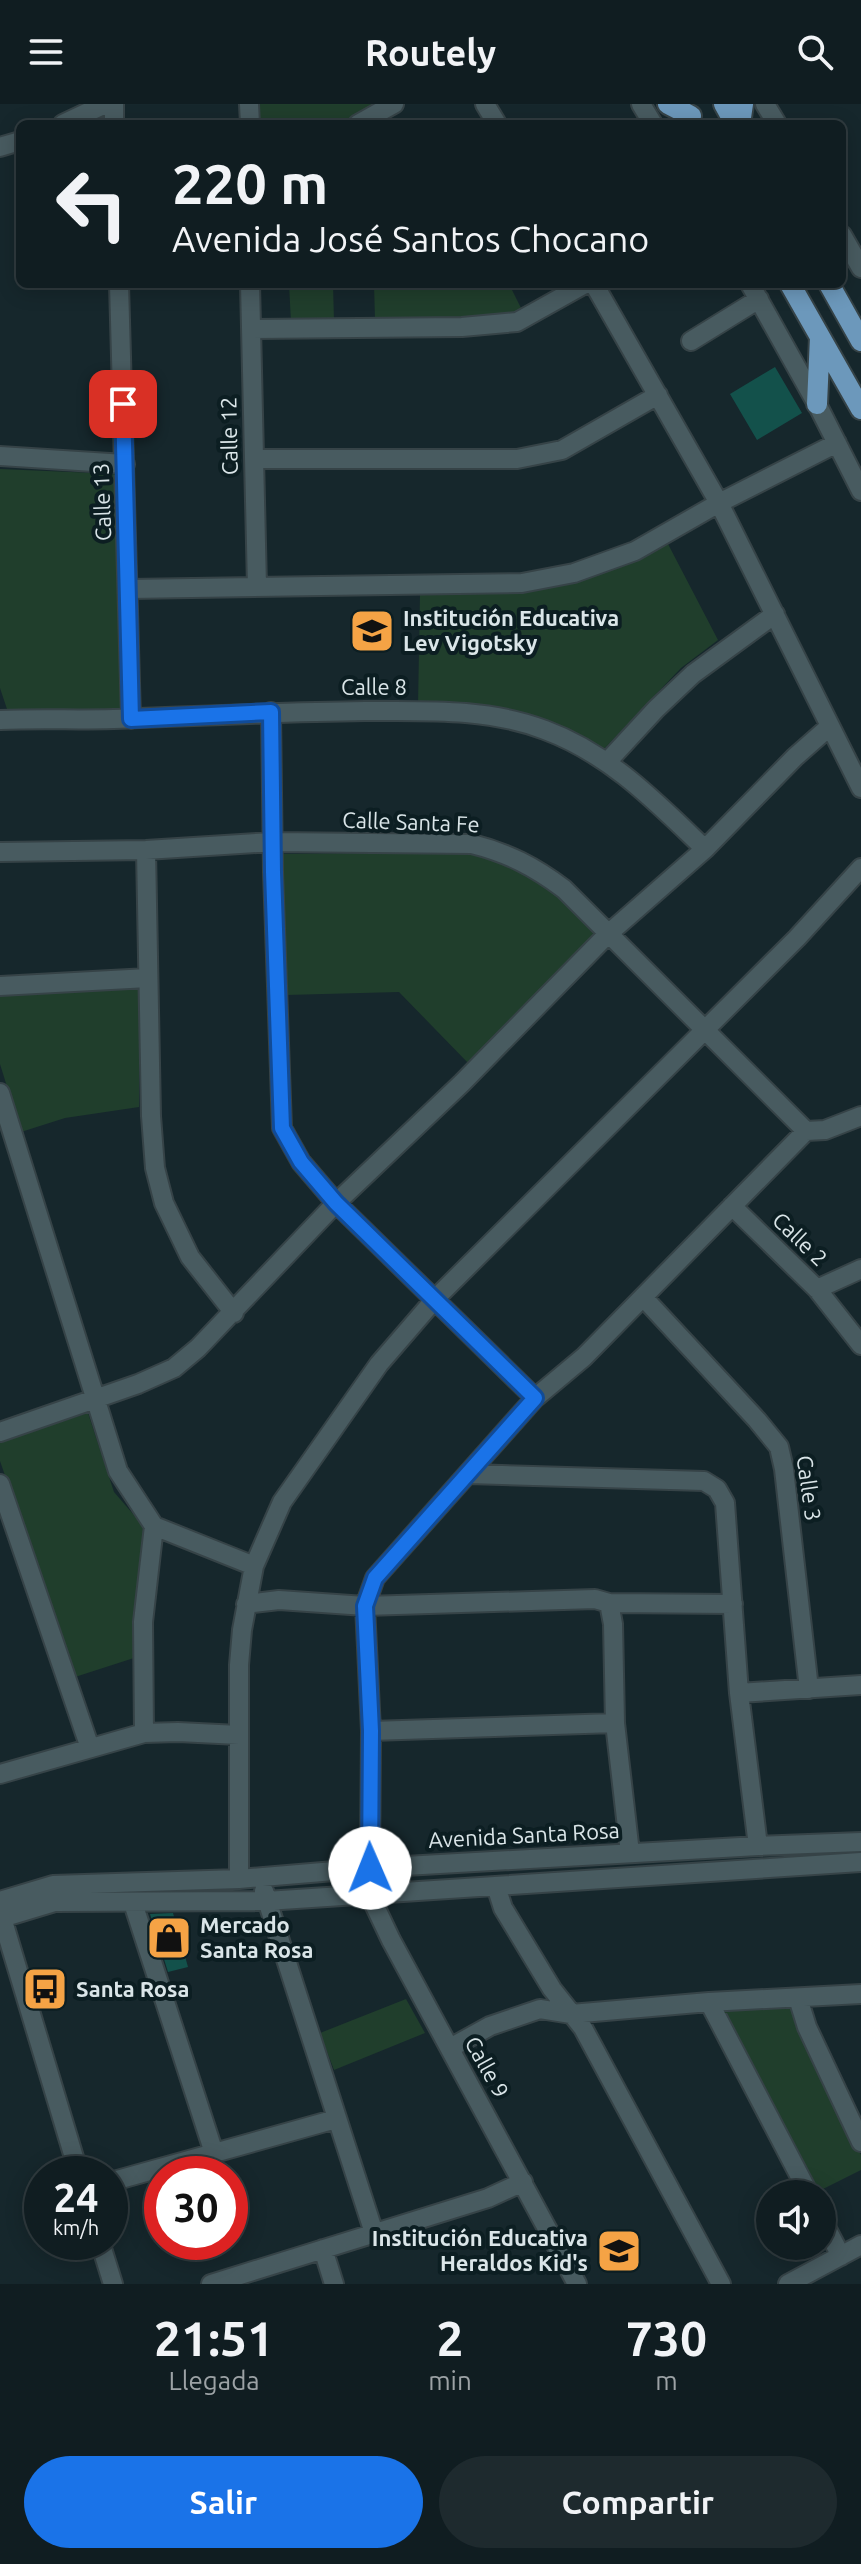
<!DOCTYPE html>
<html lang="es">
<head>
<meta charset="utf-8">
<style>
	body { margin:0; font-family:Ubuntu,sans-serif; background:#1e2a2e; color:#f1f3f6; height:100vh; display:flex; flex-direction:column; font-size:30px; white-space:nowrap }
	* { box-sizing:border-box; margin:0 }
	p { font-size:26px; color:#9ca2a5 }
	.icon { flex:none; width:44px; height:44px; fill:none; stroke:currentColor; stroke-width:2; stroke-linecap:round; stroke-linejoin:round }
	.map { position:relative; height:2180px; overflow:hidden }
	.panel { display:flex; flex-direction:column; background:#101d21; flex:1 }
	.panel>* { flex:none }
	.hud { position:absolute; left:16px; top:16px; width:830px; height:168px; border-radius:12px; box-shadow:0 4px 20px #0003,0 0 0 2px #303b3f; background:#101d21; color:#f1f3f6; overflow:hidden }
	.tools { position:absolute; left:756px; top:2076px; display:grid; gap:16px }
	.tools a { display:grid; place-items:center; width:80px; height:80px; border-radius:50%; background:#101d21; box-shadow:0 4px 20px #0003,0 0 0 2px #303b3f; font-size:40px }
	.speed { position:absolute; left:24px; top:2052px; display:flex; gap:16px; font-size:40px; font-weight:700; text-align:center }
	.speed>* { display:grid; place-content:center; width:104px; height:104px; border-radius:50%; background:#101d21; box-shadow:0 4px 20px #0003,0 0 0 2px #303b3f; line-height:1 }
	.speed small { font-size:20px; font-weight:400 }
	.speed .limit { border:12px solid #d22; background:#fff; color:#111 }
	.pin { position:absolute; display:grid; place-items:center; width:68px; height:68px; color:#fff; margin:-34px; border-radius:16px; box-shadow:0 4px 12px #0006 }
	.me { position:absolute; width:88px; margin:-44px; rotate:359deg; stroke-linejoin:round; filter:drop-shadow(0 0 6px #0008) }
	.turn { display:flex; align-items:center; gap:28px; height:168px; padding:0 24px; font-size:36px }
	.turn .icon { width:104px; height:104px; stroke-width:2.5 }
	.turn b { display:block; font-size:56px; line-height:68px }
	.eta { display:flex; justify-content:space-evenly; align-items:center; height:136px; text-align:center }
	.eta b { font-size:48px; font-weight:600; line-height:56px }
	.primary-button { display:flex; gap:16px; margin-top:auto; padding:16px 24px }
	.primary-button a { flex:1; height:92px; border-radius:48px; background:#1a73e8; color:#fff; font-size:32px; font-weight:600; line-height:92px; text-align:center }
	.primary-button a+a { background:#1e2a2e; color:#f1f3f6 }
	header { display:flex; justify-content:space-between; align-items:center; height:104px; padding:0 24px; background:#101d21; font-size:36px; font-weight:600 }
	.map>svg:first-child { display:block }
	.green { fill:#203e2c }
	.building { fill:#13514b }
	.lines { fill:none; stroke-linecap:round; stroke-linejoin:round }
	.minor-casing { stroke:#364347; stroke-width:22 }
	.major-casing { stroke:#364347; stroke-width:24 }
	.minor { stroke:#485b60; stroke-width:18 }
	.major { stroke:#6c98bb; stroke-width:20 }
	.route-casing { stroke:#114b97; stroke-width:20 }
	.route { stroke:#1a73e8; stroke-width:14 }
	.labels { text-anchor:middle; stroke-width:8; stroke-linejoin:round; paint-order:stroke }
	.street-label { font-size:22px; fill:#dae5e8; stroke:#0c1e22 }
	.poi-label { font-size:22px; font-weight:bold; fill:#dae5e8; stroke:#0c1e22; text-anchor:start }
</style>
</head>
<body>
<header><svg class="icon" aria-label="menu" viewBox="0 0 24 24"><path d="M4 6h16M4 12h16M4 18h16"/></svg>Routely<svg class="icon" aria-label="search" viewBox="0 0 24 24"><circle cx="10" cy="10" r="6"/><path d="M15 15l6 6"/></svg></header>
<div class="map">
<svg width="861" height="2180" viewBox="0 0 861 2180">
	<rect width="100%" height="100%" fill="#16272c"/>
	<!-- green -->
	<path class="green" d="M255 0H376L378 3 342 20H256Z
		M289 180H333L334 217 291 218Z
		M374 180H509L522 206 492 213 375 216Z
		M0 365 118 370 123 608 9 611 0 584Z
		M668 440 718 536 681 564 603 646 418 602 420 490C470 488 521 490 569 478 604 470 636 456 668 440Z
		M464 748C527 759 555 788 599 831L470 961 399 888 286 891 280 750Z
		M139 882V1003L65 1014 21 1028 0 960V885Z
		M88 1309 114 1388 146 1425 137 1553 75 1573 0 1357V1338Z
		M406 1895 425 1929 334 1966 320 1929Z
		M793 1900 801 1925 861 2051V2066L815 2089 718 1904Z"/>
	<!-- building -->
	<path class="building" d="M775 263 802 309 757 336 730 290Z
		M173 1809 188 1863 168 1868 150 1810Z"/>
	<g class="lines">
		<!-- minor casing -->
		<g class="minor-casing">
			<path id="minor" d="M114 0V20
				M249 0 250 20
				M485 0 497 20
				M641 0 653 20
				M765 0 777 20
				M63 20 105 0
				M358 20 394 0
				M0 43 20 37
				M842 131 861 164
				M119 180 131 615
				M250 180 257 483
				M594 180 719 399 861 684
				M750 180 817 300 861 387
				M251 225 462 223 517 218 585 180
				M691 237 759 195
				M0 352 125 360
				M254 355H517L562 346 658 291
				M129 485 522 479 574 469 635 447 719 399 837 339
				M271 608 273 768 282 1024 301 1058 336 1099 535 1294
				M0 616C47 614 93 617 140 614 215 611 290 608 365 607 425 607 488 604 545 626 610 650 656 698 705 745
				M608 657 656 605 693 570 775 510
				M146 746 151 1012 155 1064 164 1099 190 1153 234 1209
				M0 748 146 746 272 738 472 740C508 749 535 763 564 785L806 1027
				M0 882 148 874
				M0 989 118 1367 154 1422 254 1462
				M732 1102 817 1185 861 1241
				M817 1185 861 1165
				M643 1193 757 1316 779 1343 784 1365 809 1585
				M0 1328 138 1280 174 1264 198 1244 336 1099 462 979 608 830 705 745 795 653 829 623
				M469 1370 704 1377 717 1385 725 1399 739 1589 758 1742
				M0 1380 90 1644
				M609 1499 613 1520 615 1619 630 1749
				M246 1500 279 1496 365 1502 595 1495 609 1499 733 1500
				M739 1589 861 1581
				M371 1627 615 1619
				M144 1629 143 1518 154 1422
				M0 1670 144 1629 178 1628 239 1631
				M239 1775V1561L242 1526 254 1462 282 1398 379 1260 435 1195 797 834 861 764
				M496 1782 503 1804 552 1885 583 1924 721 2180
				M264 1787 374 2129
				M0 1797 53 1781 239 1775 370 1764 758 1742 861 1738
				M133 1799 214 2049
				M0 1807 79 2070
				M2 1814 55 1798 266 1797 861 1758
				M798 1894 807 1923 861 2038
				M709 1898 809 2090
				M450 1944 490 1922 540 1905 571 1910 709 1898 861 1890
				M110 2078 336 2015
				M822 2116 841 2152
				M100 2138 113 2180
				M323 2145 334 2180
				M211 2180 488 2094 523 2078
				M577 2180 391 1836 373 1798 370 1764 371 1627 365 1502 375 1474 535 1294 584 1253 806 1027 825 1026 861 1012
				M788 2180 861 2141"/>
		</g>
		<!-- major casing -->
		<g class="major-casing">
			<path id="major" d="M668 0 691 12
				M724 0 735 20
				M740 20 743 0
				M790 180 861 305
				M829 180 861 237
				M817 300 820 233"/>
		</g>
		<!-- minor -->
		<use href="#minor" class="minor"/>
		<!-- major -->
		<use href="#major" class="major"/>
	</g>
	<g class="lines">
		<!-- route casing -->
		<g class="route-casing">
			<path id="route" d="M123 300 131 615 271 608 273 768 282 1024 301 1058 336 1099 535 1294 375 1474 365 1502 371 1627 370 1764"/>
		</g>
		<!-- route -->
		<use href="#route" class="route"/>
	</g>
	<!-- icons -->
	<defs>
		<g id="school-square" transform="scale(2.3)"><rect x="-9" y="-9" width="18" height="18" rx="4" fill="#f5a345" stroke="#0c1e22"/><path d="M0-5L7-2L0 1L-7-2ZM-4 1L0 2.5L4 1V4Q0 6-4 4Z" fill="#111"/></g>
		<g id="shop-square" transform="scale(2.3)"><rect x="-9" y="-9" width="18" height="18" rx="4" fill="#f5a345" stroke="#0c1e22"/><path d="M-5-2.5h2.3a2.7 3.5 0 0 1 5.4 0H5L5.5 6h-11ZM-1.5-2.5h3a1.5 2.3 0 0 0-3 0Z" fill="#111"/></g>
		<g id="bus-square" transform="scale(2.3)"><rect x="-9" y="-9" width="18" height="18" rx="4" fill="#f5a345" stroke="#0c1e22"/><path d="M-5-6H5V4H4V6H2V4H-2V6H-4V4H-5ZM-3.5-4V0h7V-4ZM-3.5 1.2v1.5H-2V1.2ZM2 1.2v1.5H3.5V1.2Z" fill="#111"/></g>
	</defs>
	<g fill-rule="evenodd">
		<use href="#school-square" x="372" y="527"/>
		<use href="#shop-square" x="169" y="1834"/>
		<use href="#bus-square" x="45" y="1885"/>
		<use href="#school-square" x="619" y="2147"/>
	</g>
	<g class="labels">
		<!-- street labels -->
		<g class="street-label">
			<text transform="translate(229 332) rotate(-91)" y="8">Calle 12</text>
			<text transform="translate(102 398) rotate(-92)" y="8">Calle 13</text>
			<text x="374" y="591">Calle 8</text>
			<text transform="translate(411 718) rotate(2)" y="8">Calle Santa Fe</text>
			<text transform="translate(800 1135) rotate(44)" y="8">Calle 2</text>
			<text transform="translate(809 1384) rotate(82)" y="8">Calle 3</text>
			<text transform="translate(524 1731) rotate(-3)" y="8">Avenida Santa Rosa</text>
			<text transform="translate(487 1963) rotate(61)" y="8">Calle 9</text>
		</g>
		<!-- poi labels -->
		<g class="poi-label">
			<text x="403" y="522">Institución Educativa<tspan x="403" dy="25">Lev Vigotsky</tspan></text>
			<text x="200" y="1829">Mercado<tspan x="200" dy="25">Santa Rosa</tspan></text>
			<text x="76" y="1893">Santa Rosa</text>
			<text x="588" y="2142" text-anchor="end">Institución Educativa<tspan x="588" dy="25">Heraldos Kid's</tspan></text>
		</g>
	</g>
</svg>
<div class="tools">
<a><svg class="icon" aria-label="sound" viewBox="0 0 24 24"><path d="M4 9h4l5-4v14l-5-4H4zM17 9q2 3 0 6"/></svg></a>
</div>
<div class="speed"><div>24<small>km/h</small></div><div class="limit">30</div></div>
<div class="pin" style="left:123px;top:300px;background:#d93025"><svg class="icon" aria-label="arrive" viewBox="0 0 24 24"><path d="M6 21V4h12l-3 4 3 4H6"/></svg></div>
<svg class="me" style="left:370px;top:1764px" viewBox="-20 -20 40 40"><circle r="19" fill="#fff"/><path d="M0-13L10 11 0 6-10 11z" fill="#1a73e8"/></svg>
<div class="hud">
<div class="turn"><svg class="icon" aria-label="left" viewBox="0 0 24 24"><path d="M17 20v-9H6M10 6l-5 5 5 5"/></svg><div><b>220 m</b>Avenida José Santos Chocano</div></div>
</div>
</div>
<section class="panel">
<div class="eta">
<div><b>21:51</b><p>Llegada</p></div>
<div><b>2</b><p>min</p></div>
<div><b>730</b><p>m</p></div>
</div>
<div class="primary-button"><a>Salir</a><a>Compartir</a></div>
</section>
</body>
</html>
